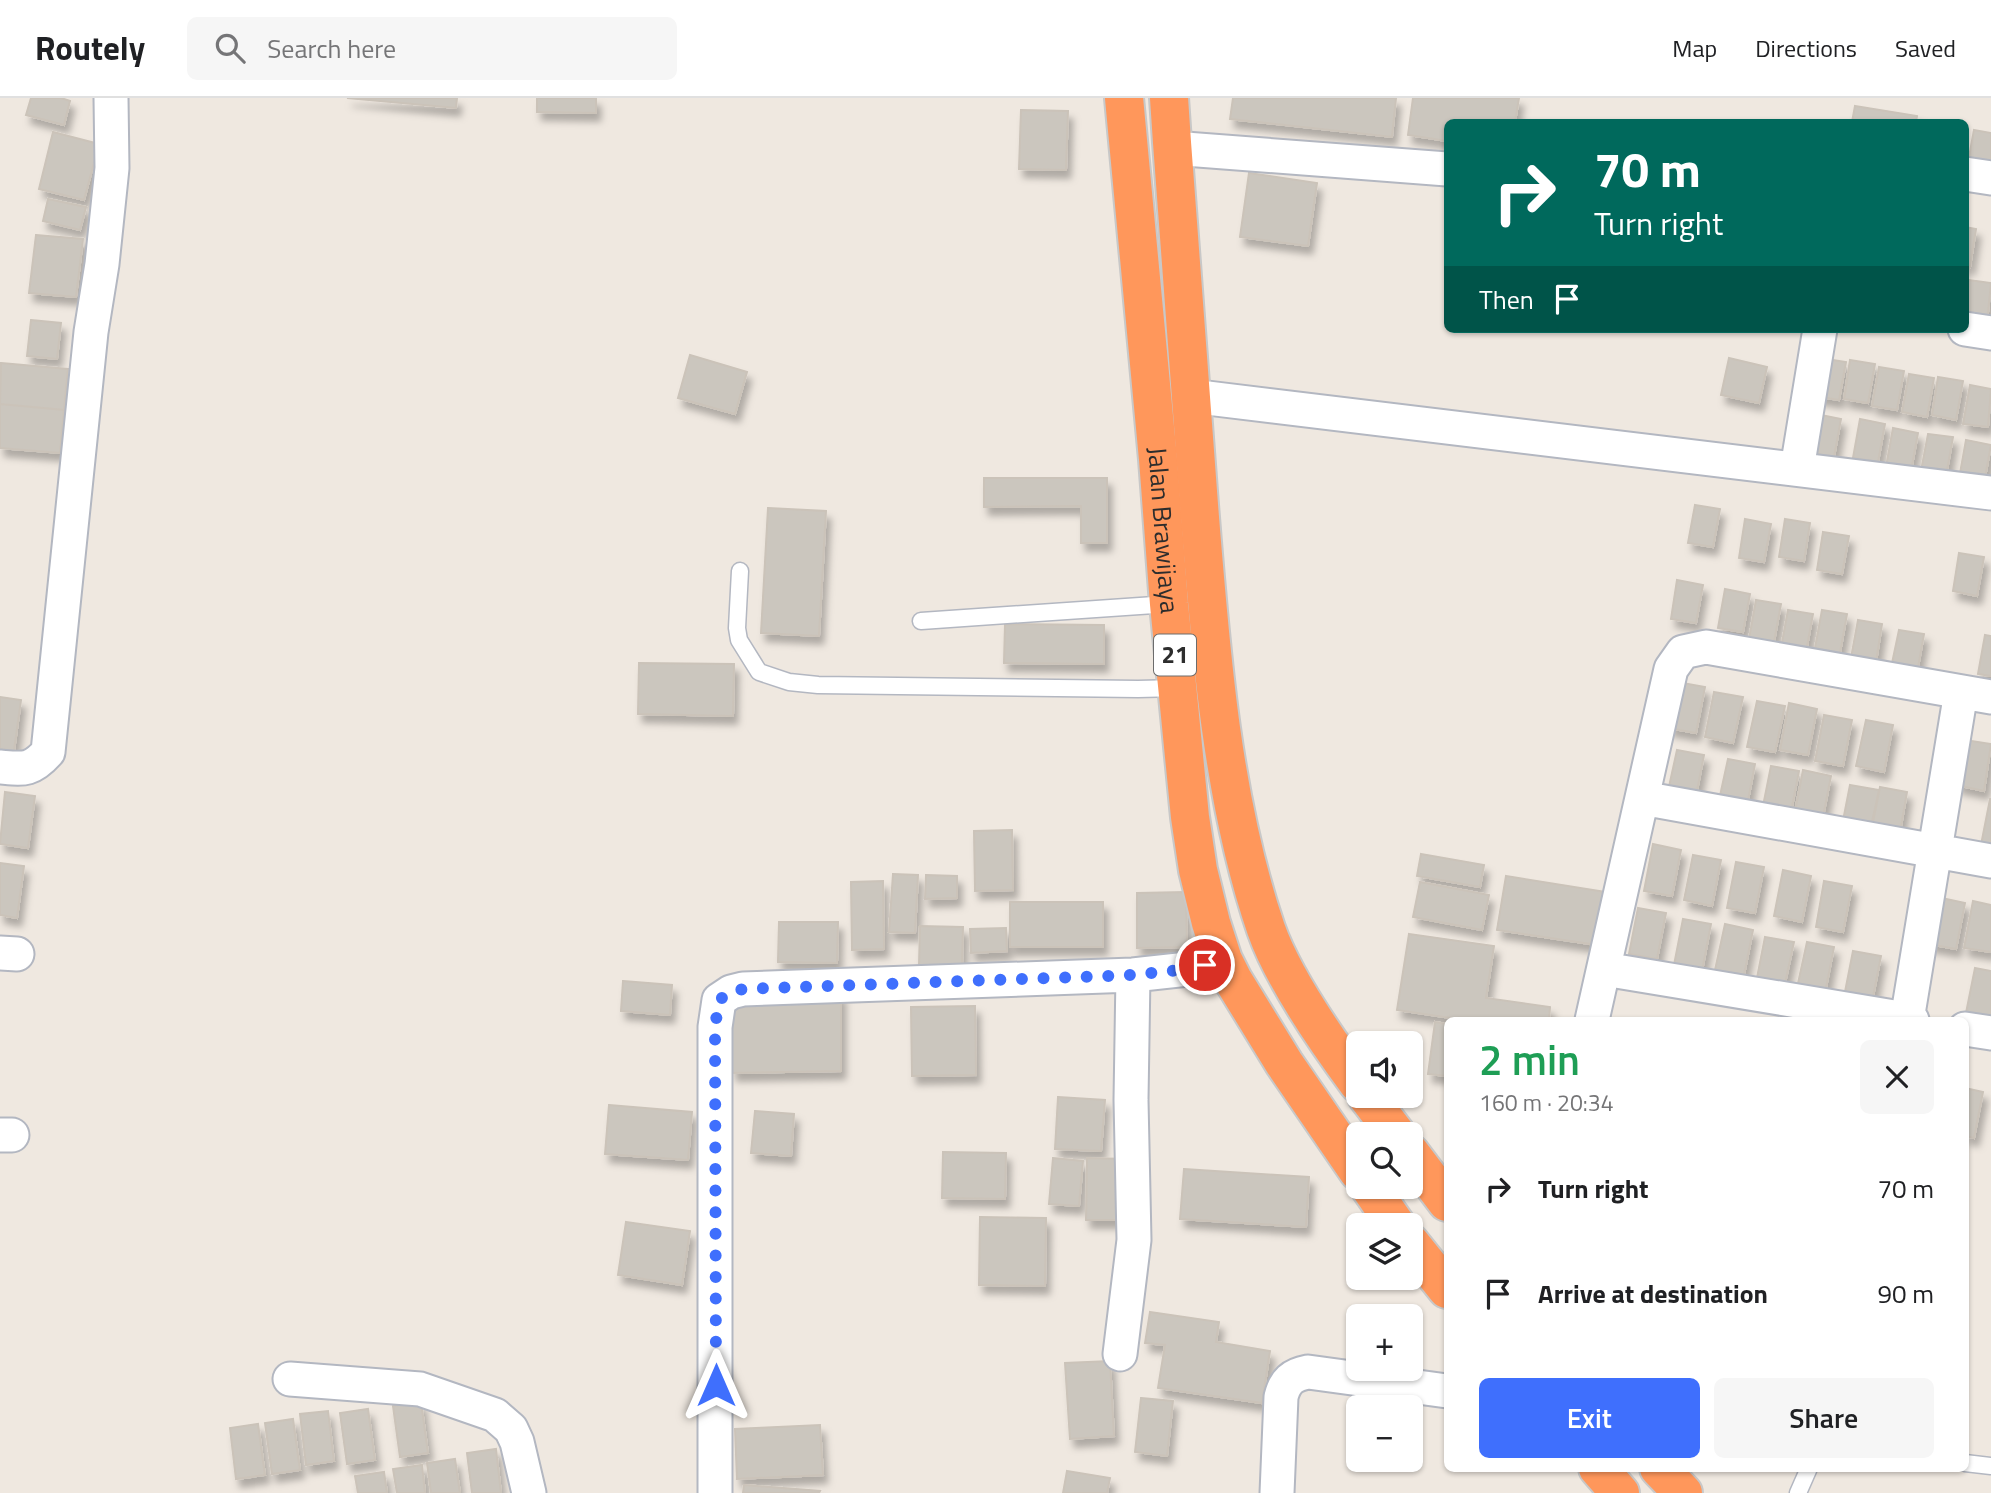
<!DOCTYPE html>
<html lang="en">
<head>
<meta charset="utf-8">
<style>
	body { margin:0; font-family:"Titillium Web",sans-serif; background:#f6f6f6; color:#202124; height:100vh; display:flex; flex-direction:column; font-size:26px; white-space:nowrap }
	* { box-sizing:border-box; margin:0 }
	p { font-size:23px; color:#757577 }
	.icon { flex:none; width:38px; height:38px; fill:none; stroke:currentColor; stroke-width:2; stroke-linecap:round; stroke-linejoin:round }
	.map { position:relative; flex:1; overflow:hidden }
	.panel { position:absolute; left:1444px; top:919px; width:525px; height:455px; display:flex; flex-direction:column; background:#fff; border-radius:10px; box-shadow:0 2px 5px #0004 }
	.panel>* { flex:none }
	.banner { position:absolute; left:1444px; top:21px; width:525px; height:214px; border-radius:10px; box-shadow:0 2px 5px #0004; background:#00695c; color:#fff; overflow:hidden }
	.tools { position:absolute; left:1346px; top:933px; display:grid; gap:14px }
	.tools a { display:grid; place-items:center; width:77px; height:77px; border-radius:10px; background:#fff; box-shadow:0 2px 5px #0004; font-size:35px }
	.pin { position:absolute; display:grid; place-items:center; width:60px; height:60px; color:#fff; margin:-30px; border:4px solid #fff; border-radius:50%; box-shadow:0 2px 7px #0007 }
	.me { position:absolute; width:77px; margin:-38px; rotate:0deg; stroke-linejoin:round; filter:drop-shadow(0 0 5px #0008) }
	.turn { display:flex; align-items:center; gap:24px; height:147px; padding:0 35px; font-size:32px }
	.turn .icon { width:91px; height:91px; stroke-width:2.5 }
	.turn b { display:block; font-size:49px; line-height:60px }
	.then { display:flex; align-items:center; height:66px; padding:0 35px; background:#0003; gap:14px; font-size:26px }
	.round { display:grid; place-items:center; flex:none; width:74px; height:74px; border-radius:10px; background:#f6f6f6 }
	.head { display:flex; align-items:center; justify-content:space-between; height:119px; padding:0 35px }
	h1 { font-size:42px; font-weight:600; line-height:52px; color:#1e9e55 }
	.button { display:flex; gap:14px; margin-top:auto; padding:14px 35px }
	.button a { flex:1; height:80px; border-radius:10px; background:#3f6ffd; color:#fff; font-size:28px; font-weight:600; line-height:80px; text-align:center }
	.button a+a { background:#f6f6f6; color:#202124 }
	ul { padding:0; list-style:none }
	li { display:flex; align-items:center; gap:21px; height:105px; padding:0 35px }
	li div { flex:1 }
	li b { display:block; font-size:26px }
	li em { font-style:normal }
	header { display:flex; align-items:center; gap:42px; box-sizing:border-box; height:98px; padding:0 35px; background:#fff; border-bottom:2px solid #e0e0e0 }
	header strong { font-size:33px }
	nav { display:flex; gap:38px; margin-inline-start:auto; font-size:24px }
	.search { width:490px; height:63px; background:#f6f6f6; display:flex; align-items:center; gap:18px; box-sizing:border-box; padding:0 24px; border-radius:10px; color:#757577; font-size:26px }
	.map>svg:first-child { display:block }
	.building { fill:#cbc6be; stroke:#cbc3b9; stroke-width:2; filter:url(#shadow) }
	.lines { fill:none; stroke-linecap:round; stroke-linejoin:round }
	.lane-casing { stroke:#b3b7c1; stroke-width:19 }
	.street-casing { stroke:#b3b7c1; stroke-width:37 }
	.highway-casing { stroke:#c8c8c8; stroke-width:42 }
	.lane { stroke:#fff; stroke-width:16 }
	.street { stroke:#fff; stroke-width:33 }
	.highway { stroke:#ff975b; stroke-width:38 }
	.route { stroke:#3f6ffd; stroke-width:12; stroke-dasharray:0 21.6 }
	.labels { text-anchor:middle; stroke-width:5; stroke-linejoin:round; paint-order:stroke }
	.shield { fill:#fff; stroke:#6c6c6c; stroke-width:2 }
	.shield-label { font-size:24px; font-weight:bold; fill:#2d2d2d }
	.street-label { font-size:26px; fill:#2d2d2d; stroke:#fff }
</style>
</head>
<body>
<header>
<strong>Routely</strong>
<div class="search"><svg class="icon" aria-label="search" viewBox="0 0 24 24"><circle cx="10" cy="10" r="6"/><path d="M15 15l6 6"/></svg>Search here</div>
<nav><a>Map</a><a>Directions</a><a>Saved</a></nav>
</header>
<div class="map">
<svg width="1991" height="1395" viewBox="0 0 1991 1395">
	<defs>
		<filter id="shadow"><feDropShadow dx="4.5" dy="8" stdDeviation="3.5" flood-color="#0004"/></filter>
	</defs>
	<rect width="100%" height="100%" fill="#efe8e0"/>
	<!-- building -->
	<path class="building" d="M31 0H61L70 3 64 27 26 17Z
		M347 0H457L456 10Z
		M537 0H596V15L537 14Z
		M1233 0H1396L1392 39 1230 21Z
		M1413 0H1519L1515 24H1447V43L1408 37Z
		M1855 8 1917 18 1916 24H1852Z
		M1021 12 1068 13 1066 72 1019 71Z
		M1974 32 1991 35V74L1967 70Z
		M53 34 99 46 84 102 39 91Z
		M1249 75 1317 85 1308 148 1240 139Z
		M48 101 86 109 80 132 43 123Z
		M1965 129 1976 131 1970 169 1965 168Z
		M36 137 83 141 76 199 29 195Z
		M1969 182 1991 185 1987 224 1965 221Z
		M31 222 61 225 57 261 27 258Z
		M690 257 747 274 735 316 678 300Z
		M1729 260 1767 269 1759 305 1721 297Z
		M1820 260 1846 264 1839 302 1814 298Z
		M1850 262 1875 266 1868 305 1844 301Z
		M1 265 68 271 64 312 0 306Z
		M1879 269 1904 273 1897 312 1872 308Z
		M1909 276 1934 280 1927 319 1902 314Z
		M1938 279 1963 283 1956 322 1932 317Z
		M1970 287 1991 291 1988 329 1963 326Z
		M0 306 64 312 60 355 0 350Z
		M1816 316 1841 321 1834 359 1809 355Z
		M1860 321 1885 326 1878 364 1853 360Z
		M1893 330 1918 335 1911 373 1886 369Z
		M1928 336 1953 339 1946 378 1921 373Z
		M1966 342 1991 347 1984 385 1959 381Z
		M984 380H1107V445H1081V408L984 409Z
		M1695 407 1720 411 1713 449 1688 445Z
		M768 410 826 413 819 538 761 535Z
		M1745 421 1771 426 1764 464 1739 460Z
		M1785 421 1810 425 1804 463 1779 459Z
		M1823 434 1849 438 1842 476 1817 472Z
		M1959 455 1984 459 1977 498 1953 493Z
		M1677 482 1703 487 1696 525 1671 521Z
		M1725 491 1750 496 1743 534 1718 530Z
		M1756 502 1781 506 1774 544 1749 541Z
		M1788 512 1813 516 1806 554 1781 550Z
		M1822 512 1847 516 1840 555 1815 550Z
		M1858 522 1882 526 1876 564 1851 560Z
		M1005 526 1104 527V566L1004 565Z
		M1899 532 1924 536 1917 575 1891 570Z
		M1985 537 1991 538V578L1978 576Z
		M639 565 734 566 733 618 638 616Z
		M1677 584 1705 589 1696 635 1668 630Z
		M1714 594 1743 599 1733 645 1705 639Z
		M0 599 21 602 14 653 0 651Z
		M1757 603 1785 608 1775 654 1747 649Z
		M1789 605 1817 611 1808 657 1780 652Z
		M1824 617 1852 622 1843 668 1815 663Z
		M1866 622 1893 627 1884 674 1856 668Z
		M1965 642 1991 646 1984 693 1956 687Z
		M1677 652 1704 657 1695 703 1667 698Z
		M1728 661 1755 666 1746 713 1718 707Z
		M1771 668 1799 673 1790 719 1762 713Z
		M1803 672 1831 678 1822 724 1794 719Z
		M1850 687 1879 692 1869 738 1841 733Z
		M1880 689 1907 694 1899 740 1871 734Z
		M5 694 35 698 28 750 0 746Z
		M1990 701H1991V749L1981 747Z
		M1012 732 1013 792 975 793 974 733Z
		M1653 746 1681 752 1672 798 1644 793Z
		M1421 756 1484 767 1480 789 1417 778Z
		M1693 757 1721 762 1712 808 1684 802Z
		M1736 764 1764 769 1755 815 1727 810Z
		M0 765 24 768 17 820 0 817Z
		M1783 772 1811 778 1802 824 1774 818Z
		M893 776 918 777 915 835 889 834Z
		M926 777 957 778V800L925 801Z
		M1506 778 1606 794 1597 847 1497 832Z
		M883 783 884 851 852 852 851 784Z
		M1824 783 1852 788 1843 834 1816 829Z
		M1420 784 1489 797 1482 832 1413 819Z
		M1186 794 1187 849 1137 850V795Z
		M1937 799 1965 805 1956 851 1928 846Z
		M1973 803 1991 807V854L1964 850Z
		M1010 804H1103V849H1010Z
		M1638 810 1666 815 1657 861 1629 856Z
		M1683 821 1711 826 1702 873 1674 867Z
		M779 824H838L837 865 778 864Z
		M1725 826 1753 832 1744 877 1715 872Z
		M920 828 963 829 962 868 919 867Z
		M1006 830 1007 853 971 855 970 831Z
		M1409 836 1494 848 1486 900 1550 909 1549 922H1464L1397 912Z
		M1765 839 1794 844 1784 890 1756 885Z
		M1807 844 1834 849 1825 895 1797 890Z
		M1853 853 1881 858 1872 904 1844 899Z
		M1975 870 1991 873V920L1966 915Z
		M623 883 672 887 670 917 621 913Z
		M731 895H841V973L732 975Z
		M975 908 976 977 912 978 911 909Z
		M1435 924 1447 926V978L1428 976Z
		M1965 990 1983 994 1974 1040 1965 1038Z
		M1058 999 1105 1002 1101 1053 1055 1051Z
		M609 1007 692 1014 688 1062 605 1056Z
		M755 1013 794 1016 791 1058 751 1055Z
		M943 1054 1006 1055 1005 1101 942 1100Z
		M1053 1060 1083 1063 1079 1108 1049 1106Z
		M1087 1060 1128 1061 1127 1122H1086Z
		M1184 1071 1309 1079 1306 1129 1180 1121Z
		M980 1119 1046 1120 1045 1188 979 1187Z
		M626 1124 690 1133 682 1187 618 1177Z
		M1150 1214 1219 1224 1216 1244 1270 1253 1262 1305 1158 1290 1165 1247 1145 1245Z
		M1110 1263 1114 1338 1070 1341 1065 1265Z
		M1141 1300 1173 1303 1167 1358 1135 1354Z
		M421 1304 428 1355 400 1359 393 1308Z
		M368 1311 375 1362 347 1366 340 1315Z
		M328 1313 334 1363 306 1367 300 1316Z
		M293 1321 300 1372 272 1376 265 1325Z
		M258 1326 265 1377 236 1381 230 1330Z
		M820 1327 823 1377 737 1381 735 1331Z
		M496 1351 501 1395H472L467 1355Z
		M455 1361 460 1395H431L427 1365Z
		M422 1367 425 1395H397L393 1371Z
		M1067 1373 1110 1380 1107 1395H1063Z
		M384 1374 387 1395H358L355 1378Z
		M744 1387 820 1393 819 1395H743Z"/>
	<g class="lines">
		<!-- lane casing -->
		<g class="lane-casing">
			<path id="lane" d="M740 473 737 530 739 542 759 574 789 584 818 587 1138 591 1178 590
				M921 523 1169 506
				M1965 1365 1991 1368
				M1798 1395 1809 1370"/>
		</g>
		<!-- street casing -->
		<g class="street-casing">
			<path id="street" d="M1172 50 1447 71
				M1965 76 1991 80
				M1965 231 1991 235
				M1191 298 1991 395
				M1797 371 1820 231
				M0 669C24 671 31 673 48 654L91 234 102 166 112 70 111 0
				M1642 700 1991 763
				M0 855 17 856
				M1604 871 1912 922
				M1592 922 1671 571 1683 554 1706 549 1991 599
				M1907 922 1961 594
				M1965 931 1991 935
				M0 1037H12
				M1120 1256 1134 1142 1131 1002 1133 877
				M290 1281 420 1291 495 1317 511 1331 517 1344 529 1395
				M715 1395V929L719 902 731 894 743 891 1133 877 1188 871 1223 862
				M1277 1395 1281 1299C1285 1283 1292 1277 1308 1274L1447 1293"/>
		</g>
		<!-- highway casing -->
		<g class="highway-casing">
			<g id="highway">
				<path id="s1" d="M1124 0 1158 361 1169 506 1190 719 1198 772 1211 825 1223 862 1233 882 1284 965 1358 1073"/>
				<path d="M1169 0C1178 136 1189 272 1199 407 1210 544 1221 700 1266 831 1283 880 1327 943 1358 985"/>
				<path d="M1367 998 1396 1036"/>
				<path d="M1410 1055 1447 1104"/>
				<path d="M1369 1088 1396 1127"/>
				<path d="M1410 1145 1447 1191"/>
				<path d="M1598 1370 1620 1395"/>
				<path d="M1659 1370 1683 1395"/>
			</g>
		</g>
		<!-- lane -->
		<use href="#lane" class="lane"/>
		<!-- street -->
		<use href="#street" class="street"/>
		<!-- highway -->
		<use href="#highway" class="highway"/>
	</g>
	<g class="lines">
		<!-- route -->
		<path class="route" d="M716 1287 715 929 719 902 731 894 743 891 1133 877 1188 871 1205 867"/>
	</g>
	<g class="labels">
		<!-- shield labels -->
		<rect class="shield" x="1154" y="536.5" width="42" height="41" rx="5"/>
		<g class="shield-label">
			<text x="1175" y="565">21</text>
		</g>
		<!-- street labels -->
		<g class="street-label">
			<text dy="9" stroke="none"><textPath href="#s1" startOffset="434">Jalan Brawijaya</textPath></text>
		</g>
	</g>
</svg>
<div class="tools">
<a><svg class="icon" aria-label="sound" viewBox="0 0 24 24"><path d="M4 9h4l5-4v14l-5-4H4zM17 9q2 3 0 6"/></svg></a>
<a><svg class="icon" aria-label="search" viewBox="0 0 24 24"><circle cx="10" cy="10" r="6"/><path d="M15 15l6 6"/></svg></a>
<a><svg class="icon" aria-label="layers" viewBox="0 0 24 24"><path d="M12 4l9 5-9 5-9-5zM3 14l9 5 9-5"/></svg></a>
<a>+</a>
<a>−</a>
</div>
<div class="pin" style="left:1205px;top:867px;background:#d93025"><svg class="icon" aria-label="arrive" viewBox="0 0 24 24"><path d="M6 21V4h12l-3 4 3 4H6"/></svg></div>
<svg class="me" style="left:716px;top:1287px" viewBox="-20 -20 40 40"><path d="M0-17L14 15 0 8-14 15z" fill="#3f6ffd" stroke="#fff" stroke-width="4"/></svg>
<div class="banner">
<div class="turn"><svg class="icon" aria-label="right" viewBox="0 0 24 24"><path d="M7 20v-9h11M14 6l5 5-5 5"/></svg><div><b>70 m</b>Turn right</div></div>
<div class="then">Then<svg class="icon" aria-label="arrive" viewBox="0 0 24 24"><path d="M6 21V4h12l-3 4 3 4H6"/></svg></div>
</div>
<section class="panel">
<div class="head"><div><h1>2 min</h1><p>160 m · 20:34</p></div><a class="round"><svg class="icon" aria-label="close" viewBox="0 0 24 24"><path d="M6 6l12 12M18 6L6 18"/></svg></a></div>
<ul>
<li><svg class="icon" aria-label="right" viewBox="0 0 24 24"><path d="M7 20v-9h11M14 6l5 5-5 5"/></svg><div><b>Turn right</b></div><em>70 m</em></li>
<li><svg class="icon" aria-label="arrive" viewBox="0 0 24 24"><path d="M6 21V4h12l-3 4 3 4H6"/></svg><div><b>Arrive at destination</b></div><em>90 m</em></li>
</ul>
<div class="button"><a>Exit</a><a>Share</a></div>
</section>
</div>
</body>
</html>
